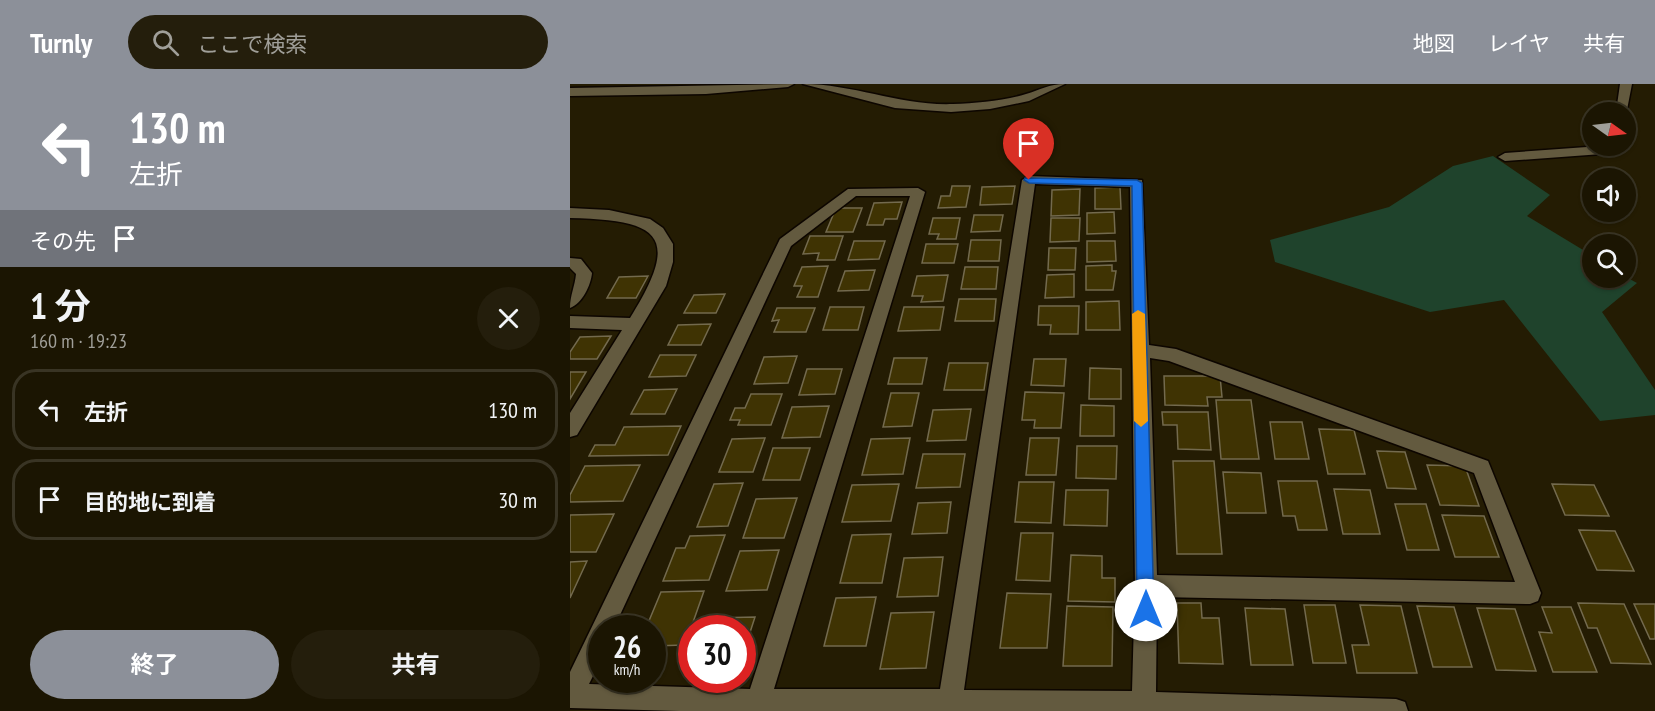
<!DOCTYPE html>
<html lang="ja">
<head>
<meta charset="utf-8">
<style>
	body { margin:0; font-family:"PT Sans Narrow","Noto Sans JP",sans-serif; background:#241e0c; color:#f1f3f6; height:100vh; display:flex; flex-direction:column; font-size:22px; white-space:nowrap }
	* { box-sizing:border-box; margin:0 }
	p { font-size:20px; color:#a09f99 }
	.icon { flex:none; width:33px; height:33px; fill:none; stroke:currentColor; stroke-width:2; stroke-linecap:round; stroke-linejoin:round }
	.map { position:relative; flex:1; overflow:hidden }
	.sheet { display:flex; flex-direction:column; background:#1b1502; width:570px }
	.sheet>* { flex:none }
	.banner { background:#8c9099; color:#fff; overflow:hidden }
	.needle { width:39px; rotate:104deg }
	.buttons { position:absolute; left:1012px; top:18px; display:grid; gap:12px }
	.buttons a { display:grid; place-items:center; width:54px; height:54px; border-radius:50%; background:#1b1502; box-shadow:0 2px 4px #0004,0 0 0 2px #393424; font-size:30px }
	.speed { position:absolute; left:18px; top:531px; display:flex; gap:12px; font-size:30px; font-weight:700; text-align:center }
	.speed>* { display:grid; place-content:center; width:78px; height:78px; border-radius:50%; background:#1b1502; box-shadow:0 2px 4px #0004,0 0 0 2px #393424; line-height:1 }
	.speed small { font-size:15px; font-weight:400 }
	.speed .limit { border:9px solid #d22; background:#fff; color:#111 }
	.pin { position:absolute; display:grid; place-items:center; width:51px; height:51px; color:#fff; margin:-62px -26px; border-radius:50% 50% 50% 0; rotate:-45deg; box-shadow:0 0 6px #0007 }
	.pin .icon { rotate:45deg }
	.me { position:absolute; width:66px; margin:-33px; rotate:0deg; stroke-linejoin:round; filter:drop-shadow(0 0 4px #0008) }
	.turn { display:flex; align-items:center; gap:21px; height:126px; padding:0 30px; font-size:27px }
	.turn .icon { width:78px; height:78px; stroke-width:2.5 }
	.turn b { display:block; font-size:42px; line-height:51px }
	.then { display:flex; align-items:center; height:57px; padding:0 30px; background:#0003; gap:12px; font-size:22px }
	.round { display:grid; place-items:center; flex:none; width:63px; height:63px; border-radius:32px; background:#241e0c }
	.head { display:flex; align-items:center; justify-content:space-between; height:102px; padding:0 30px }
	h1 { font-size:36px; font-weight:700; line-height:45px }
	.primary-button { display:flex; gap:12px; margin-top:auto; padding:12px 30px }
	.primary-button a { flex:1; height:69px; border-radius:36px; background:#8c9099; color:#fff; font-size:24px; font-weight:700; line-height:69px; text-align:center }
	.primary-button a+a { background:#241e0c; color:#f1f3f6 }
	ul { padding:0; list-style:none }
	li { display:flex; align-items:center; gap:18px; height:81px; margin:0 12px 9px; padding:0 18px; border:3px solid #393424; border-radius:24px }
	li div { flex:1 }
	li b { display:block; font-size:22px }
	li em { font-style:normal }
	header { display:flex; align-items:center; gap:36px; box-sizing:border-box; height:84px; padding:0 30px; background:#8c9099; color:#fff }
	header strong { font-size:28px }
	nav { display:flex; gap:33px; margin-inline-start:auto; font-size:21px }
	.search { width:420px; height:54px; background:#241e0c; display:flex; align-items:center; gap:15px; box-sizing:border-box; padding:0 21px; border-radius:33px; color:#a09f99; font-size:22px }
	main { display:flex; flex:1; min-height:0 }
	.map>svg:first-child { display:block }
	.green { fill:#1f432c }
	.building { fill:#3f3303; stroke:#736a4e; stroke-width:1.5 }
	.lines { fill:none; stroke-linecap:round; stroke-linejoin:round }
	.minor-casing { stroke:#0d0600; stroke-width:3 }
	.minor { fill:#635a3f; fill-rule:evenodd }
	.route { fill:#1a73e8; stroke:#114b97; stroke-width:1.5 }
	.slow { fill:#f59e0b }
</style>
</head>
<body>
<header>
<strong>Turnly</strong>
<div class="search"><svg class="icon" aria-label="search" viewBox="0 0 24 24"><circle cx="10" cy="10" r="6"/><path d="M15 15l6 6"/></svg>ここで検索</div>
<nav><a>地図</a><a>レイヤ</a><a>共有</a></nav>
</header>
<main>
<section class="sheet">
<div class="banner">
<div class="turn"><svg class="icon" aria-label="left" viewBox="0 0 24 24"><path d="M17 20v-9H6M10 6l-5 5 5 5"/></svg><div><b>130 m</b>左折</div></div>
<div class="then">その先<svg class="icon" aria-label="arrive" viewBox="0 0 24 24"><path d="M6 21V4h12l-3 4 3 4H6"/></svg></div>
</div>
<div class="head"><div><h1>1 分</h1><p>160 m · 19:23</p></div><a class="round"><svg class="icon" aria-label="close" viewBox="0 0 24 24"><path d="M6 6l12 12M18 6L6 18"/></svg></a></div>
<ul>
<li><svg class="icon" aria-label="left" viewBox="0 0 24 24"><path d="M17 20v-9H6M10 6l-5 5 5 5"/></svg><div><b>左折</b></div><em>130 m</em></li>
<li><svg class="icon" aria-label="arrive" viewBox="0 0 24 24"><path d="M6 21V4h12l-3 4 3 4H6"/></svg><div><b>目的地に到着</b></div><em>30 m</em></li>
</ul>
<div class="primary-button"><a>終了</a><a>共有</a></div>
</section>
<div class="map">
<svg width="1085" height="627" viewBox="0 0 1085 627">
	<rect width="100%" height="100%" fill="#241c03"/>
	<!-- green -->
	<path class="green" d="M923 72 980 111 957 132 1023 172V194L1056 193 1067 199 1032 228 1085 306V331L1030 337 934 216 860 228 705 178 700 156 819 123 883 82Z"/>
	<!-- building -->
	<path class="building" d="M382 102H400L396 123 368 124 371 112H380Z
		M445 102 442 120 410 121 412 103Z
		M550 103 551 125H525V104Z
		M510 105 509 131 481 132 482 106Z
		M332 118 327 135H315L313 141H297L304 119Z
		M266 124H292L283 148H256Z
		M544 128 545 149 517 150V129Z
		M404 131H433L430 147 401 148Z
		M363 134H390L386 155H367L369 150H359Z
		M481 134H510L509 157 480 158Z
		M240 152H273L265 176H247L249 169 233 170Z
		M401 156H431L429 177H398Z
		M284 157H315L309 175 278 176Z
		M517 157H545L546 177 517 178Z
		M356 160H388L384 179H352Z
		M479 164H506L505 186H478Z
		M542 181V187H546L543 206H516V182Z
		M258 182 248 213H227L232 202H224L232 183Z
		M395 183H428L426 205H391Z
		M305 186 299 206 268 207 275 187Z
		M504 190V213L475 214 477 191Z
		M378 191 373 217 351 218 353 212H342L347 192Z
		M78 192 66 214H37L49 193Z
		M155 210 146 229H114L124 211Z
		M389 215H426L424 237H385Z
		M549 217 550 246H516V218Z
		M469 222H509L508 250H480L481 241H468Z
		M260 223H294L288 246H253Z
		M334 223H374L370 246 328 247Z
		M207 224H245L236 248H204L209 236 202 237Z
		M141 240 131 261H98L108 241Z
		M41 252 27 275H0V268L10 253Z
		M90 271H126L116 292 79 293Z
		M227 272 218 299 184 300 194 273Z
		M324 274H357L352 300H318Z
		M464 275H496L494 302 461 301Z
		M379 279H418L414 306H374Z
		M520 284 551 285V315H519Z
		M237 285H272L265 310 229 311Z
		M0 288H16L0 315Z
		M594 292H650L652 313H637L638 322 595 321Z
		M107 305 95 330H61L74 306Z
		M455 308 494 309 491 344H464L465 336H452Z
		M321 309H349L342 342 313 343Z
		M181 310H212L201 341H168L170 336H160L165 324H175Z
		M646 316H681L689 375H651Z
		M511 321 544 322V352H510Z
		M259 322 250 353 212 354 222 323Z
		M401 325 396 356 357 357 363 326Z
		M592 328H638L641 366 608 365 607 341H593Z
		M700 338H732L739 375H705Z
		M111 342 98 371 19 372 25 361H45L54 343Z
		M749 345 784 346 795 390H758Z
		M195 354 183 388H149L162 355Z
		M340 354 333 390 292 391 301 355Z
		M460 354H489L486 391H456Z
		M507 362H547L546 395 506 394Z
		M203 364H240L230 396H193Z
		M807 367 835 368 846 405 817 404Z
		M353 370H395L390 403 346 404Z
		M603 377H644L652 470H607Z
		M70 381 53 417 0 418V411L15 382Z
		M857 381 895 382 909 422 870 421Z
		M653 388 691 389 696 429H657Z
		M708 397H747L757 446H728L725 432H713Z
		M449 398H484L481 439 445 438Z
		M173 399 158 442 127 443 144 400Z
		M329 400 321 437 272 438 282 401Z
		M982 400 1024 401 1039 432 995 431Z
		M764 405 800 406 810 450H773Z
		M496 406H538L537 442 494 441Z
		M227 414 214 454H173L186 415Z
		M381 418 377 449 342 450 348 419Z
		M825 420H856L869 466H837Z
		M44 430 26 468H0V431Z
		M872 431 914 432 929 473H885Z
		M1009 446 1045 447 1064 487 1027 486Z
		M451 449H483L480 497 446 496Z
		M321 450 312 499H270L282 451Z
		M155 451 139 496 93 497 106 464H115L120 452Z
		M209 466 197 506 156 507 170 467Z
		M501 471 532 472V494H545V518L498 517Z
		M373 473 368 512 327 513 334 474Z
		M17 477 0 514V478Z
		M134 507 115 561 82 562V544H76L91 508Z
		M437 509 481 510 477 564H430Z
		M306 513 296 562H254L266 514Z
		M607 519H631L632 534H649L653 580 609 579Z
		M1008 519 1054 520 1081 580 1041 579 1027 544H1018Z
		M1064 520H1085V555H1080Z
		M734 521H765L776 579H743Z
		M790 521 831 522 847 589H787L782 561H799Z
		M497 522 543 523 542 582H493Z
		M847 522 884 523 902 583H863Z
		M972 523H1001L1027 588H983L969 548 982 549Z
		M675 524 715 525 723 581H681Z
		M907 524 945 525 966 587 926 586Z
		M364 528 356 584 310 585 321 529Z
		M185 533 172 573V544H139L143 534Z"/>
	<g class="lines">
		<!-- minor casing -->
		<g class="minor-casing">
			<path id="minor" d="M224 0 218 3 136 10 0 12V4Z
				M233 0C284 0 331 22 383 20 407 19 433 17 456 10 470 6 479 0 495 0L459 17 420 25 381 28 325 24Z
				M1050 0H1062L1056 31 1046 28Z
				M1031 62H1046L1032 70 935 77 928 73 935 69Z
				M459 92 572 96 579 261 606 265 918 377 971 509 968 517 960 520 587 513 586 608 826 615 835 618 838 627H110L0 624V588L210 155 278 105 348 104 355 108 204 605H370L452 96ZM465 100 560 103 565 502 562 607 394 606ZM286 112H340L180 605 19 600 32 574V544H44L221 162ZM580 274 599 277 904 389 945 498 587 491Z
				M0 124 39 126 80 135 93 144 103 160V178L96 202 7 351 0 353V329L52 246 0 244V232L60 234C112 151 90 136 0 134Z
				M0 174 11 175 22 189C21 201 12 220 0 224 0 211 5 202 6 190L0 184Z"/>
		</g>
		<!-- minor -->
		<use href="#minor" class="minor"/>
	</g>
	<!-- route -->
	<path class="route" d="M455 94 567 96 572 99 584 526 582 532 576 534 570 532 567 526 562 102 459 99 454 96Z"/>
	<!-- slow -->
	<path class="slow" d="M568 226 575 230 578 337 571 343 564 337 562 230Z"/>
</svg>
<div class="buttons">
<a><svg class="needle" viewBox="-14 -14 28 28"><path d="M0-13l5 13h-10z" fill="#e53935"/><path d="M0 13l5-13h-10z" fill="#a09f99"/></svg></a>
<a><svg class="icon" aria-label="sound" viewBox="0 0 24 24"><path d="M4 9h4l5-4v14l-5-4H4zM17 9q2 3 0 6"/></svg></a>
<a><svg class="icon" aria-label="search" viewBox="0 0 24 24"><circle cx="10" cy="10" r="6"/><path d="M15 15l6 6"/></svg></a>
</div>
<div class="speed"><div>26<small>km/h</small></div><div class="limit">30</div></div>
<div class="pin" style="left:459px;top:96px;background:#d93025"><svg class="icon" aria-label="arrive" viewBox="0 0 24 24"><path d="M6 21V4h12l-3 4 3 4H6"/></svg></div>
<svg class="me" style="left:576px;top:526px" viewBox="-20 -20 40 40"><circle r="19" fill="#fff"/><path d="M0-13L10 11 0 6-10 11z" fill="#1a73e8"/></svg>
</div>
</main>
</body>
</html>
